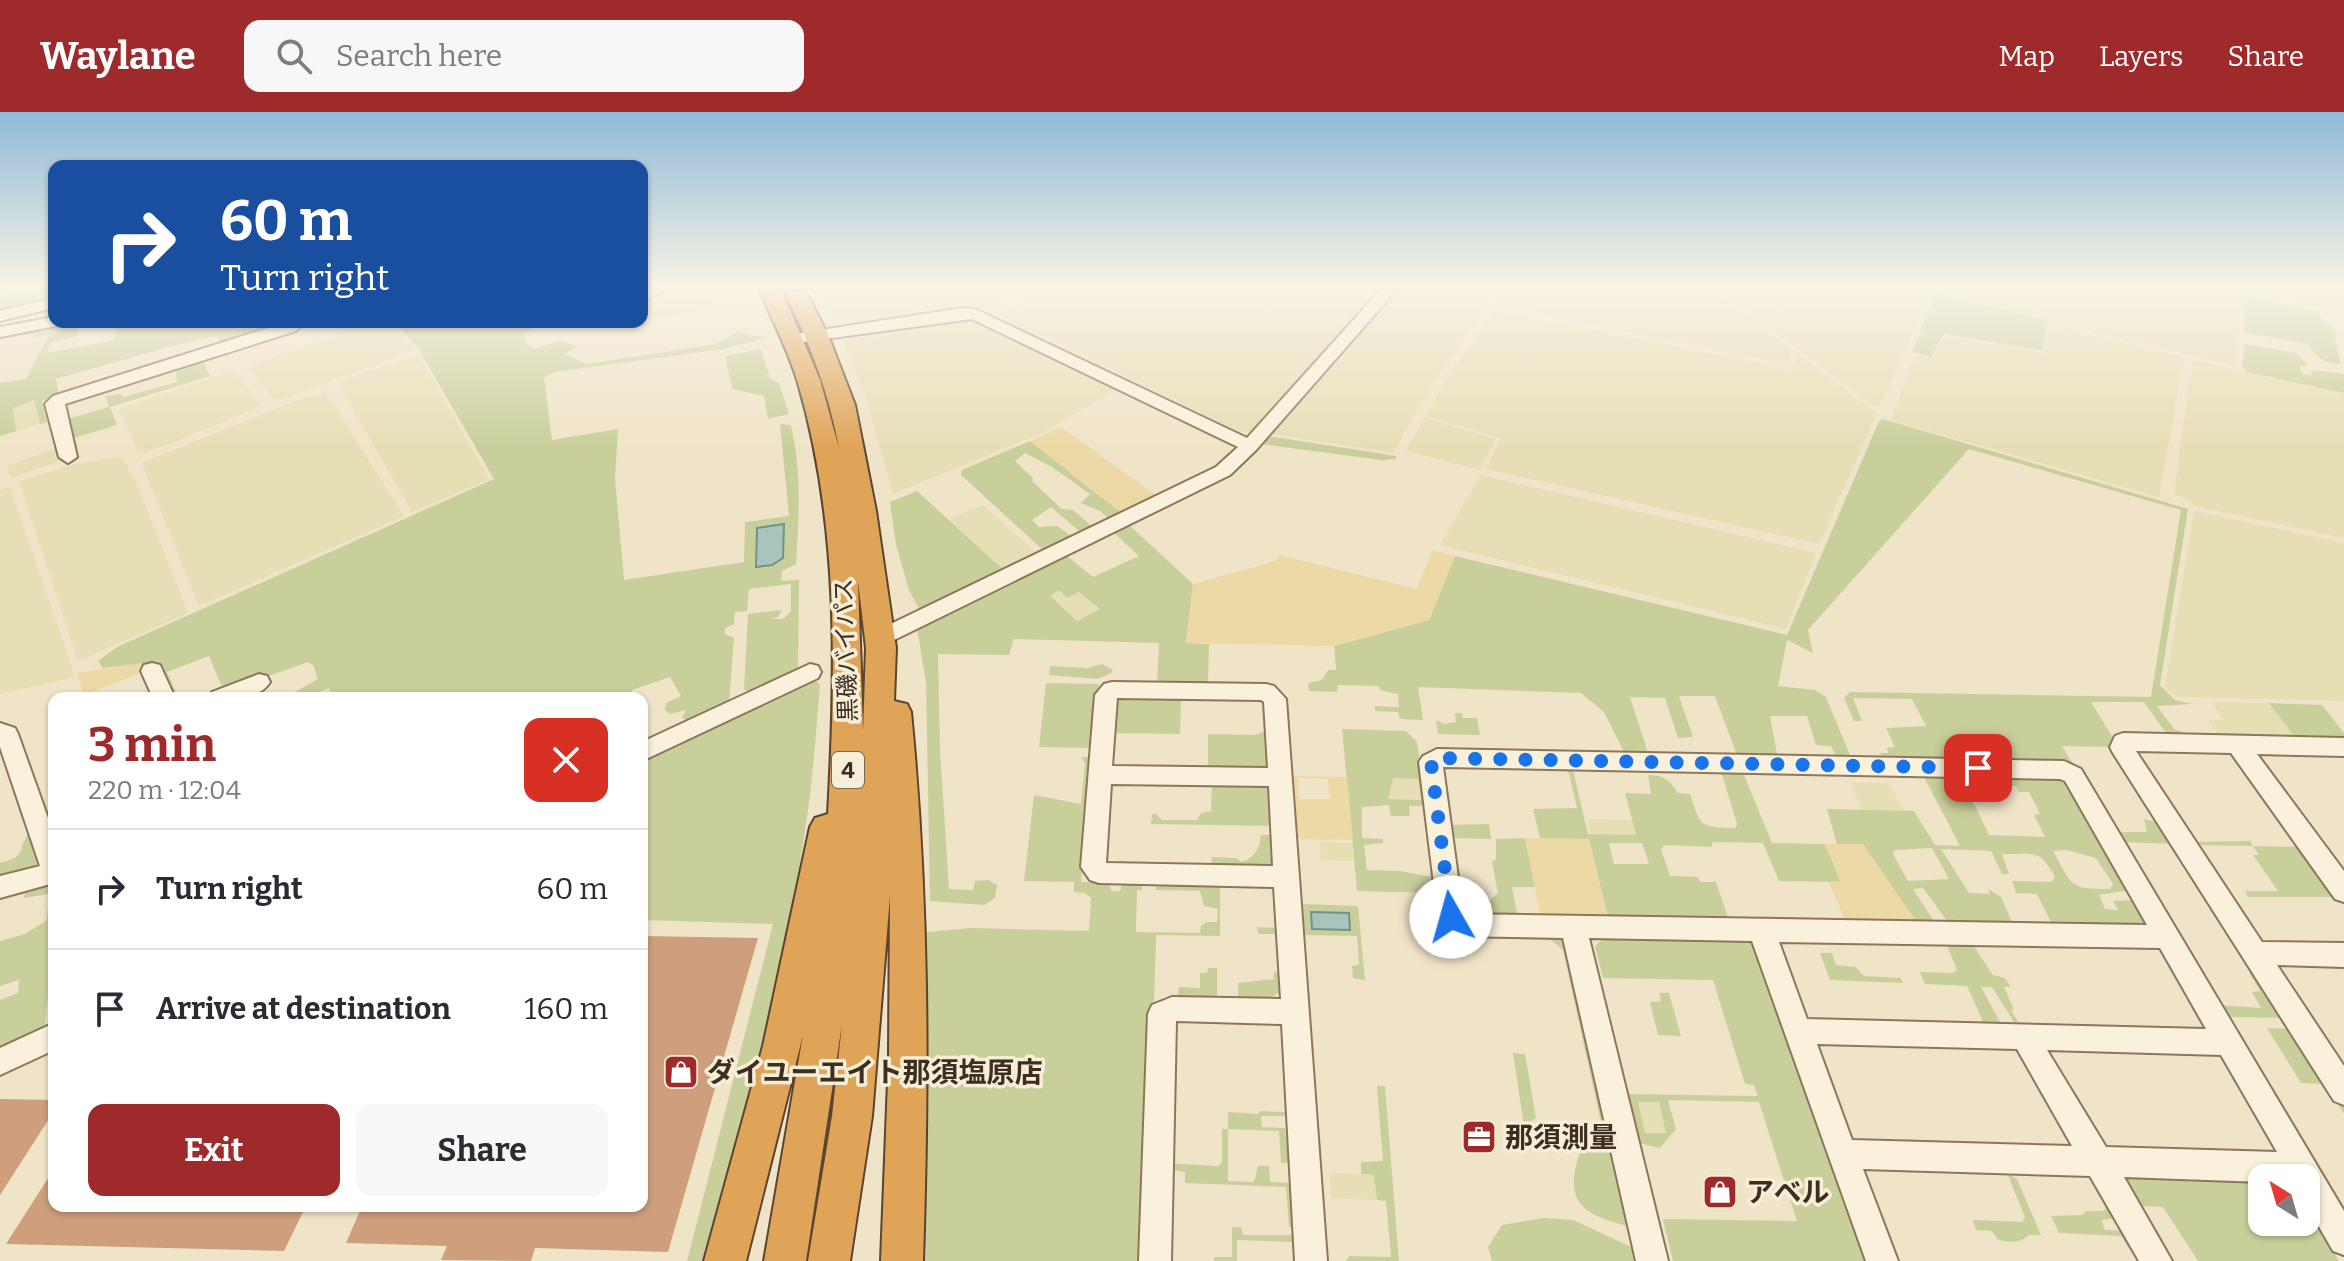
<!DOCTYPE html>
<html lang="en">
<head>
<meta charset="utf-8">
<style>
	body { margin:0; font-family:Bitter,"Noto Sans JP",serif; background:#f7f7f7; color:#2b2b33; height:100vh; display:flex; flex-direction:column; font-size:30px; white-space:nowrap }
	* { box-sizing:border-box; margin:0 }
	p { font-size:26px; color:#7c7c81 }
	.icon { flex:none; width:44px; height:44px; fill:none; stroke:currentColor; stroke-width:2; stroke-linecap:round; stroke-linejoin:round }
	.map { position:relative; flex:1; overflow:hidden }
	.drawer { position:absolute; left:48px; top:580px; width:600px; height:520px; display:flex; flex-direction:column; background:#fff; border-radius:16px; box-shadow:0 2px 6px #0004 }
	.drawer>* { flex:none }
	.banner { position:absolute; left:48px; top:48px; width:600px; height:168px; border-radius:16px; box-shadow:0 2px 6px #0004; background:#1a4fa0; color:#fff; overflow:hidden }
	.needle { width:52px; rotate:323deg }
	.buttons { position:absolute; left:2248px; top:1052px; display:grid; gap:16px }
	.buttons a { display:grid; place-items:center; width:72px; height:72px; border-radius:16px; background:#fff; box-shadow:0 2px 6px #0004; font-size:40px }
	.pin { position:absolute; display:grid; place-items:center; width:68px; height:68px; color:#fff; margin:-34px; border-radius:16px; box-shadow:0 4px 12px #0006 }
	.me { position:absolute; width:88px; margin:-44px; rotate:353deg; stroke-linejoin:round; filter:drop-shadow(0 0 6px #0008) }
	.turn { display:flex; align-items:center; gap:28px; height:168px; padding:0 40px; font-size:36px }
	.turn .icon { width:104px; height:104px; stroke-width:2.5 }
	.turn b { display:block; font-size:56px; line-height:68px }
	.round { display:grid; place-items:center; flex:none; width:84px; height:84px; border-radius:16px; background:#f7f7f7 }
	.summary { display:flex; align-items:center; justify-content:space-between; height:136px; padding:0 40px }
	h1 { font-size:48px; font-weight:700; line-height:60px; color:#9e2a2b }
	.button { display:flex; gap:16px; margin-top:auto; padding:16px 40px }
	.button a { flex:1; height:92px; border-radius:16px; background:#9e2a2b; color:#fff; font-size:32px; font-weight:700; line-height:92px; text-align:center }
	.button a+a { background:#f7f7f7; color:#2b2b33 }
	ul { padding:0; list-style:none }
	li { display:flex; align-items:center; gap:24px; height:120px; padding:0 40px; border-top:2px solid #e1e1e2 }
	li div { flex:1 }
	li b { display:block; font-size:30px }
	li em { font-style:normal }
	header { display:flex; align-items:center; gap:48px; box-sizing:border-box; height:112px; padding:0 40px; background:#9e2a2b; color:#fff }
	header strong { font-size:38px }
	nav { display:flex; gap:44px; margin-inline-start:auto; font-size:28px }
	.search { width:560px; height:72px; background:#f7f7f7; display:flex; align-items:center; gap:20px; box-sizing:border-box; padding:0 28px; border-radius:16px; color:#7c7c81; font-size:30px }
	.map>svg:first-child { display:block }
	.farmland { fill:#e6deb5 }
	.green { fill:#c9cf9b; fill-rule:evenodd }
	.sand { fill:#ecd9a5; fill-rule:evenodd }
	.water { fill:#a9c4bc; stroke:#6f938a; stroke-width:2 }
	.building { fill:#cf9f7d }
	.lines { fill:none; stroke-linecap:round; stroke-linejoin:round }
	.minor-casing { stroke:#8d765c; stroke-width:4 }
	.highway-casing { stroke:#5b4430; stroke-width:4 }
	.minor { fill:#faf1dc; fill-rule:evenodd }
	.highway { fill:#e0a458; fill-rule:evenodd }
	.route { stroke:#1a73e8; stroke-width:14; stroke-dasharray:0 25.2 }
	.labels { text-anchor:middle; stroke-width:7; stroke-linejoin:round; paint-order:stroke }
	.shield { fill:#f7eed8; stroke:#756857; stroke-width:2 }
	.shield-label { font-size:22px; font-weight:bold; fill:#3d2e20 }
	.street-label { font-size:24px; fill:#3d2e20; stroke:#f7eed8 }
	.near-poi-label { font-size:28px; font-weight:bold; fill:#3d2e20; stroke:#f7eed8; text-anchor:start }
</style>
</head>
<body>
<header>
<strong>Waylane</strong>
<div class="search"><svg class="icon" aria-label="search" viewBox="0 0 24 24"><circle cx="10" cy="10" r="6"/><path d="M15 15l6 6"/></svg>Search here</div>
<nav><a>Map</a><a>Layers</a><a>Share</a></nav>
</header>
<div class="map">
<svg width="2344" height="1149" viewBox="0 0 2344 1149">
	<rect width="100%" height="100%" fill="#f0e4c8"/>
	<!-- farmland -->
	<path class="farmland" d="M821 175H1025L987 197 976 193 834 209Z
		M1043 175H1366L1376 183 1255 318 1248 320 1238 319 1000 204Z
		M1401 175H1492L1479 204 1418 296 1393 341 1272 322Z
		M1501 175H1709L1793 238 1789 252 1505 195 1496 189Z
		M1714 175H1883L1929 183 1884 286 1876 295Z
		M1955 175H2189L2242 185 2235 254 1951 185Z
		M2214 175H2344V196L2241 180Z
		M1496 198 1791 258 1797 242 1877 301 1819 432 1486 357 1501 326 1426 304 1451 260Z
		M967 206 988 212 1116 277 1044 320 893 382 865 282 843 229 914 218 918 211Z
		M376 210H390L415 238 283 287H274L251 259 253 253 265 248Z
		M2050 213 2184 246 2159 385 1891 308 1915 243 1932 247 1945 223 1981 231 2009 232 2044 241Z
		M419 244 489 367 412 400 340 274 343 268Z
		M2192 248 2344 281V426L2194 394 2191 389 2174 382Z
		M231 259 237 262 261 294 169 332 146 340 138 338 119 297Z
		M326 281 404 404 199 494 142 351 305 285Z
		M34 288 40 312 16 319 12 296Z
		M1424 306 1496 327 1480 358 1406 339Z
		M56 336 60 349 11 366 7 354Z
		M122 345 135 368 188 501 78 549 19 369 75 352Z
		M1481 363 1816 441 1786 517 1440 433Z
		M10 375 75 565 0 582V378Z
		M983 393 1038 442 1007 461 949 407Z
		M2194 399 2344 431V589L2177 585 2165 575Z
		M1059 478 1079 480 1101 497 1077 509 1050 484Z
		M2211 590 2269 591 2298 629 2220 626 2208 608H2224Z
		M1386 666 1418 667 1421 688 1388 687Z
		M1850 670 1888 671 1905 699 1862 698Z
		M1587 707 1632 708 1636 723 1591 722Z
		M1320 730 1352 731 1353 749 1321 748Z
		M1638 990H1659L1666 1021H1644Z
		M1330 1061 1375 1063 1377 1088 1331 1086Z"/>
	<!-- green -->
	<path class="green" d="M31 175H51L48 190 0 203V185Z
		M1939 182 2045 208 2048 211 2042 238 1944 222 1931 245 1912 240 1934 184Z
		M2248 184 2320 200 2322 209 2332 214 2337 224 2335 228 2341 252C2324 251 2317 247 2308 232L2243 220 2245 185Z
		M76 210 79 212 76 225 50 230 47 241 114 228 117 211 93 216 94 210H124L123 213 136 210H287L280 212V216L222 234 217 224 172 234 56 267 59 283 42 289 47 310 40 312 34 288 13 296 16 319 0 324V271L26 267 49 223 33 225 32 222 0 227V224Z
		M394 210H543L523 222 526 232 534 237 560 229 577 234 564 242 586 252 716 232 737 220 766 226 724 237 555 260 544 265 552 328 618 317 615 366 624 468 744 450 745 410 789 404 780 312 791 313C802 362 799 403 796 452L782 459 781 469 799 468 798 560 751 582 744 577 748 502 782 498 778 505 770 507H783L791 500V472L749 477 747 499 735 500 734 512 725 516V522L734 526 729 591 690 610 682 606 686 598 670 602 665 598 666 591 681 584 670 565 632 578V586H333L329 576 305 586H285L318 567 313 553 308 550 224 580 209 544 167 560 178 585 201 581 203 586H172L156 550 103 556 98 549 117 535 494 367 419 238Z
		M2245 232 2296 241 2308 253 2299 254 2302 262 2312 263 2311 258 2344 262V281L2247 260 2242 254Z
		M761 237 770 266 779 271 789 302 768 307 764 284 732 277 725 244Z
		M202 248 210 264 110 295 117 313 71 327 65 308 109 295 106 284 121 282 123 285 177 270 175 256Z
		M1883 307 2188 397 2160 573 2175 588 2193 592 2157 594 2174 617 2189 622 2192 626 2169 625 2144 590H2091L2113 626 2112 635 2062 634 2073 652 1886 648 1880 641H1888L1887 636 1895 635 1886 616 1926 614 1912 587 1853 586 1862 609H1854L1844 586 1850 580 2151 585 2181 398 1969 337 1808 518 1813 541 1787 528 1778 574 1815 578 1826 585 1852 648H1838L1831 634 1816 633 1807 604H1770L1777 642 1802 646H1738L1715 584H1679L1693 625 1678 626 1665 586 1630 585 1649 644H1626L1604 600 1581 581 1418 575 1423 608 1400 607 1398 600 1375 599V594L1399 595 1398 582 1380 578 1379 574 1338 573 1337 580 1309 579 1308 571 1322 568 1328 558H1336L1334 534 1429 508 1455 444 1787 523 1879 309Z
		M1268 324 1396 344V347L1381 348 1261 332Z
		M1030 329 1124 403 1112 409 1100 399 1081 391 1090 382 1052 355 1025 341 1015 349 1033 366 1032 369 1062 397 1073 398 1095 417 1084 423 1051 395 1032 408 1039 415 1057 414 1074 426 1047 441 1043 438 961 363 962 358Z
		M917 379 1007 461 1066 443 1093 465 1139 444 1114 421 1129 413 1193 472 1186 531 1209 532 1208 573 1157 572 1159 531 1014 527 1009 543 938 542 940 638 949 777 973 778 975 769 988 768 997 773 995 786 984 793 930 789 926 571 917 515 922 502 909 478 896 433 890 390ZM1059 478 1067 486 1079 480 1100 497 1077 509 1050 484Z
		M1102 552 1113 558 1111 561 1098 567 1049 563 1050 554 1088 556Z
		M813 566 820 573C816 620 813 666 806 712 784 860 747 1005 705 1149H687L773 812 642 808V645Z
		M1046 571 1099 572 1091 636 1039 635Z
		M1125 584H1181L1180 622 1111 621 1115 592Z
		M2269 591 2322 593 2344 621V630L2298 629Z
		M1265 593 1272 656 1263 661 1208 658V622L1254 623 1264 620Z
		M1455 601H1462L1463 606H1477L1480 623 1438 622 1436 608 1444 612 1456 610Z
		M1342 617 1406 619 1417 630 1427 694H1409L1410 704H1391L1389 693 1362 695V726L1383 727V731L1364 733 1367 758 1400 759 1437 766 1439 781 1357 779ZM1393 666 1418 667 1421 688 1388 687Z
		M1081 645H1090L1081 770 1108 771 1112 779H1120L1122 771 1142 772V778H1137L1136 820 1200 821 1201 814 1207 810H1217L1218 797 1204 794 1200 779 1156 778V772L1220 773V824L1156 823 1147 1149H921L926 1065 927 820 971 816 1089 819 1091 786 1085 781 1074 780V770L1024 769 1034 683 1081 692 1085 651Z
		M1563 653 1572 654 1588 722 1636 723 1625 681 1651 682 1648 663C1664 663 1669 668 1678 681L1690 682C1701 715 1699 715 1735 716L1737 712 1720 656H1741L1772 731 1825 732 1841 770 1779 769 1763 731 1712 730V735L1664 733 1661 737 1670 764 1697 765 1701 770H1716L1730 811 1609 810 1589 728 1540 727 1533 697 1577 696 1569 662ZM1642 731 1649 752H1614L1609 731Z
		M1931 660 2076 668 2130 778 2099 783 2105 797 2118 798 2113 789 2137 788 2149 809 2147 817 2054 816 2037 782 2016 781 2012 769 2052 770 2055 765C2039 735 2033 743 2002 742L2009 762H2002L1991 739 1941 737 1969 781 1990 782 1988 777 2001 785 2014 814 1950 813 1923 776 1913 777 1937 814 1870 809H1915L1842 732H1837L1827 697 1914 699 1935 733 1960 734 1924 665ZM1965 673 2016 674 2019 680H2029L2040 702 2034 703 2045 725 1989 723ZM1932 736 1949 767 1908 769 1893 742 1895 738ZM2066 738 2096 746 2113 772 2110 777C2068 777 2073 774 2053 739Z
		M1266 669 1273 675 1274 714 1151 712 1152 703 1155 701 1162 708H1197L1201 701 1211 699 1212 670Z
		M2144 707 2161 711 2174 732 2120 730 2114 720H2147Z
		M1489 712 1491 727 1452 726 1464 785 1475 789 1490 788 1498 781 1492 750 1496 747V727L1525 726 1535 775H1512L1518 805 1465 804 1456 797 1447 713Z
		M28 722 37 753 29 761 0 769V751C27 744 16 740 28 722Z
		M1261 723H1275L1277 747 1267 757 1211 755 1212 745 1236 746 1241 750C1254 747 1260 736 1261 723Z
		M2250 729 2253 734 2304 735 2340 785H2248L2245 779H2278L2253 743H2259L2253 734 2194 733 2192 730Z
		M45 770 51 772 54 780V871L49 873 44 917 0 939V888L18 881 19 868 0 874V829L25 822 47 808 49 782 24 786 26 775Z
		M1303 792 1358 794 1365 868 1353 866 1352 854 1359 853 1357 824 1304 823Z
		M1257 815 1279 816 1282 879 1270 886 1272 888 1238 887V871L1274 867V859L1278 860 1276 822H1258Z
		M1445 819 1555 823 1570 834 1632 1115C1573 1102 1562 1084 1585 1027L1603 1020 1563 838 1551 828 1446 825Z
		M1605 825 1744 826 1761 838 1874 1149H1673L1663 1107 1797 1109 1759 990 1668 988 1676 1017 1660 1036 1639 1031 1628 982 1758 984 1754 973 1745 972 1713 868 1603 866 1595 834ZM1638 990H1659L1666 1021H1645Z
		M1945 829 1971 830 1993 863 2005 866 2011 875H2004L2014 898H2011L2023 918H2019L1992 875H1981L2004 917 1986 916 1967 874 1925 872 1920 860 1952 861 1957 858Z
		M1820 841H1832L1836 853 1856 855 1864 864 1901 866 1903 871 1830 868Z
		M1208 856H1217V887L1177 886 1179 875 1200 876V861H1207Z
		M2249 861 2258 862 2287 906 2226 905 2219 893 2261 896 2252 880 2260 879Z
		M1659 881H1669L1681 924 1658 923 1650 890 1661 889Z
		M2267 916 2294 917 2344 995V1002L2325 972 2301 971Z
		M1513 941 1525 942 1536 1006 1524 1014Z
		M1377 974H1385L1399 1149H1346L1350 1144 1391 1145 1386 1089 1377 1088 1374 1063 1361 1062V1050L1383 1049Z
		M1260 999 1285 1000V1004H1261L1262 1015 1285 1016 1288 1051H1281L1279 1019 1228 1017V1069L1254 1070 1258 1054H1269L1270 1070 1293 1071 1295 1115H1289L1286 1075 1185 1071V1060L1164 1057 1165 1051 1218 1054 1222 1050V1017H1228V1000L1258 1002Z
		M2087 1060 2118 1106 2101 1108 2105 1118 2124 1119 2137 1142H2133L2121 1124 2059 1121 2051 1104 2082 1103 2086 1099H2103L2106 1096Z
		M2126 1060 2262 1066V1110H2306V1093L2339 1149H2198L2163 1095 2136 1094 2120 1069Z
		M2007 1061 2017 1067 2041 1123H2029C2019 1132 2009 1131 1997 1127L1992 1119 1976 1118 1973 1108 2022 1110 2025 1105Z
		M1543 1106 1573 1108 1636 1137 1639 1149H1492L1488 1135 1502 1113Z
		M1232 1115H1241L1243 1123H1294L1295 1130 1237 1128V1149H1214V1145H1232Z"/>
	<!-- sand -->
	<path class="sand" d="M661 180 681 187 689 182 720 195 663 205H642V192Z
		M1061 315 1160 386 1124 403 1030 329Z
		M1432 438 1455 444 1429 508 1334 534 1186 531 1193 472 1276 449 1279 443 1417 477Z
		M157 549 158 554 84 583 77 561Z
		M1293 664 1347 665 1353 728 1297 727ZM1298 666 1328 667 1330 687H1299Z
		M1525 726 1589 727 1609 810 1541 808Z
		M1825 732H1863L1916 809H1871L1847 813 1829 770 1841 769Z"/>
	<!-- water -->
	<path class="water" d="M784 412 783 446 772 453 756 455 757 416Z
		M1311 800 1349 801 1350 818 1312 817Z"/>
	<!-- building -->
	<path class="building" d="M642 824 758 826 668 1140 535 1136 531 1149 441 1148 447 1134 346 1131 362 1094H642Z
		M0 987 54 988V999L0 1083Z
		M54 1057V1094H306L284 1139 6 1132Z"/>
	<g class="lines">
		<!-- minor casing -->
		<g class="minor-casing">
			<path id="minor" d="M650 175H668L642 191V179Z
				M1383 175H1399L1256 338 1230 363 888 531H872L869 526 872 521 1216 355 1238 335 972 207 795 231 789 229V223L962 196 975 197 1247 326Z
				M54 186V196L0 209V199Z
				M54 205V210H63L61 213 0 225V215Z
				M287 210H304L296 219 65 292 77 345 68 351 59 345 45 292 53 284Z
				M152 551 160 553 175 586H153L141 559 144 553Z
				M810 552 818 554 821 560 818 566 642 649V630Z
				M259 562 267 564 270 570C259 589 228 586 209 586L212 580Z
				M1112 570 1266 572 1274 574 1286 587 1327 1149H1295L1282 912 1176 909 1171 1149H1139L1148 902 1152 893 1172 885 1281 887 1274 775 1099 771 1090 768 1081 755 1095 583 1104 572ZM1117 586 1261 588 1264 590 1268 656 1112 654ZM1111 672 1269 674 1273 754 1106 751Z
				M0 611 15 616 18 622 54 723V771L0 786V764L40 754 0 635Z
				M2123 621 2344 626V644L2257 642 2344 759V790L2335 787 2231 641 2136 639 2262 830 2344 831V855L2277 853 2344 954V993L2334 989 2113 641 2110 635 2115 624Z
				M1437 637 2064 649 2081 657 2344 1099V1143L2333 1139 2306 1092V1066H2262V1070L2124 1065 2172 1149H2139L2090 1064 1863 1057 1898 1149H1866L1752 829 1589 826 1668 1149H1636L1563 826 1456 824 1447 821 1438 805 1419 650 1423 644ZM1443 655 2060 667 2065 669 2147 813 1463 802ZM1779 830 2160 836 2206 917 1807 907ZM1817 932 2017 937 2072 1034 1852 1028ZM2047 938 2221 943 2277 1040 2106 1035Z
				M54 911V938L0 963V936Z"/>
		</g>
		<!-- highway casing -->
		<g class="highway-casing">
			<path id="highway" d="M759 175H780L820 268 839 336C829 282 811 233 786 184L789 179H805L808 184 828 223 855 293 876 399 896 536 894 589 907 592 911 600C929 783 929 965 923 1149H881L889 943 890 784 872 1004 850 1149H808L832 1004 842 912 806 1149H764L803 923 746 1149H704L763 934 810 715 815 706 828 702C836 558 839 411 798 271 788 237 771 207 759 175ZM858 469 866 536 863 619Z"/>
		</g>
		<!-- minor -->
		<use href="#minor" class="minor"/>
		<!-- highway -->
		<use href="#highway" class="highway"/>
	</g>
	<!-- sky -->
	<linearGradient id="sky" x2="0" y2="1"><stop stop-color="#8fbad6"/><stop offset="0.52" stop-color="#f8f3e6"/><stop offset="1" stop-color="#f8f3e6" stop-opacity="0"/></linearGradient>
	<rect width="2344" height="336" fill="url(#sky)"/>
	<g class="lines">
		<!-- route -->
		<path class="route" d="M1451 805 1431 650 1437 646 1978 656"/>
	</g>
	<!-- icons -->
	<defs>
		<g id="shop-square" transform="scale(1.8)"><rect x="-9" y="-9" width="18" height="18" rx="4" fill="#9e2a2b" stroke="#f7eed8"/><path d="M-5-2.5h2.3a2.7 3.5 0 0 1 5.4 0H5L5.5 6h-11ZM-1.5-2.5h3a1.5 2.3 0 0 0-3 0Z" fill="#fff"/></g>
		<g id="office-square" transform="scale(1.8)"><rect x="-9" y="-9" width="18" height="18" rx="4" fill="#9e2a2b" stroke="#f7eed8"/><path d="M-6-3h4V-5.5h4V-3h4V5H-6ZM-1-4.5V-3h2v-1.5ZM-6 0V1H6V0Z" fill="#fff"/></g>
	</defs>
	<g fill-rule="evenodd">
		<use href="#shop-square" x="681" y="960"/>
		<use href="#office-square" x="1479" y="1025"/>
		<use href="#shop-square" x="1720" y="1080"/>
	</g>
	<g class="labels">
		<!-- shield labels -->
		<rect class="shield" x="832" y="640" width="32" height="36" rx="6"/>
		<g class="shield-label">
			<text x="848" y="666">4</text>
		</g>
		<!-- street labels -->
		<g class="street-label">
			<text transform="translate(846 538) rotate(-92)" y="8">黒磯バイパス</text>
		</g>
		<!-- near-poi labels -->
		<g class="near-poi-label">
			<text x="707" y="970">ダイユーエイト那須塩原店</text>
			<text x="1505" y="1035">那須測量</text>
			<text x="1746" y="1090">アベル</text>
		</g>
	</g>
</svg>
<div class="buttons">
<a><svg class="needle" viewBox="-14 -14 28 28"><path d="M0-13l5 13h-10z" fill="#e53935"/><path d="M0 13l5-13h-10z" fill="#7c7c81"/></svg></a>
</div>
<div class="pin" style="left:1978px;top:656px;background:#d93025"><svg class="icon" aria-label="arrive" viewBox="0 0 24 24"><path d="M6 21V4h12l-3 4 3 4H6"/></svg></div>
<svg class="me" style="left:1451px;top:805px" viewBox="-20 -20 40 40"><circle r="19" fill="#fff"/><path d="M0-13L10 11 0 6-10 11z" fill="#1a73e8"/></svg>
<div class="banner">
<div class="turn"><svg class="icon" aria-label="right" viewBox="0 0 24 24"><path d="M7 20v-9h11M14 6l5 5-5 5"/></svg><div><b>60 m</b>Turn right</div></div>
</div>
<section class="drawer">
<div class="summary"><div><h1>3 min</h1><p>220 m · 12:04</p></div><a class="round" style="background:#d93025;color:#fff"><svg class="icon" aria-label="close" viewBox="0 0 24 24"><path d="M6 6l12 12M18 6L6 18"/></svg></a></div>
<ul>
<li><svg class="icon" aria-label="right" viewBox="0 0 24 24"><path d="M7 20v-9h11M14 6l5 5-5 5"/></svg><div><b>Turn right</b></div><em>60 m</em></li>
<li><svg class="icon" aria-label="arrive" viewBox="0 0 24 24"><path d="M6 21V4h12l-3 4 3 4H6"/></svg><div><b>Arrive at destination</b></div><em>160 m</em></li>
</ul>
<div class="button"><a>Exit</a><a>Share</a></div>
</section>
</div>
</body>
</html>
